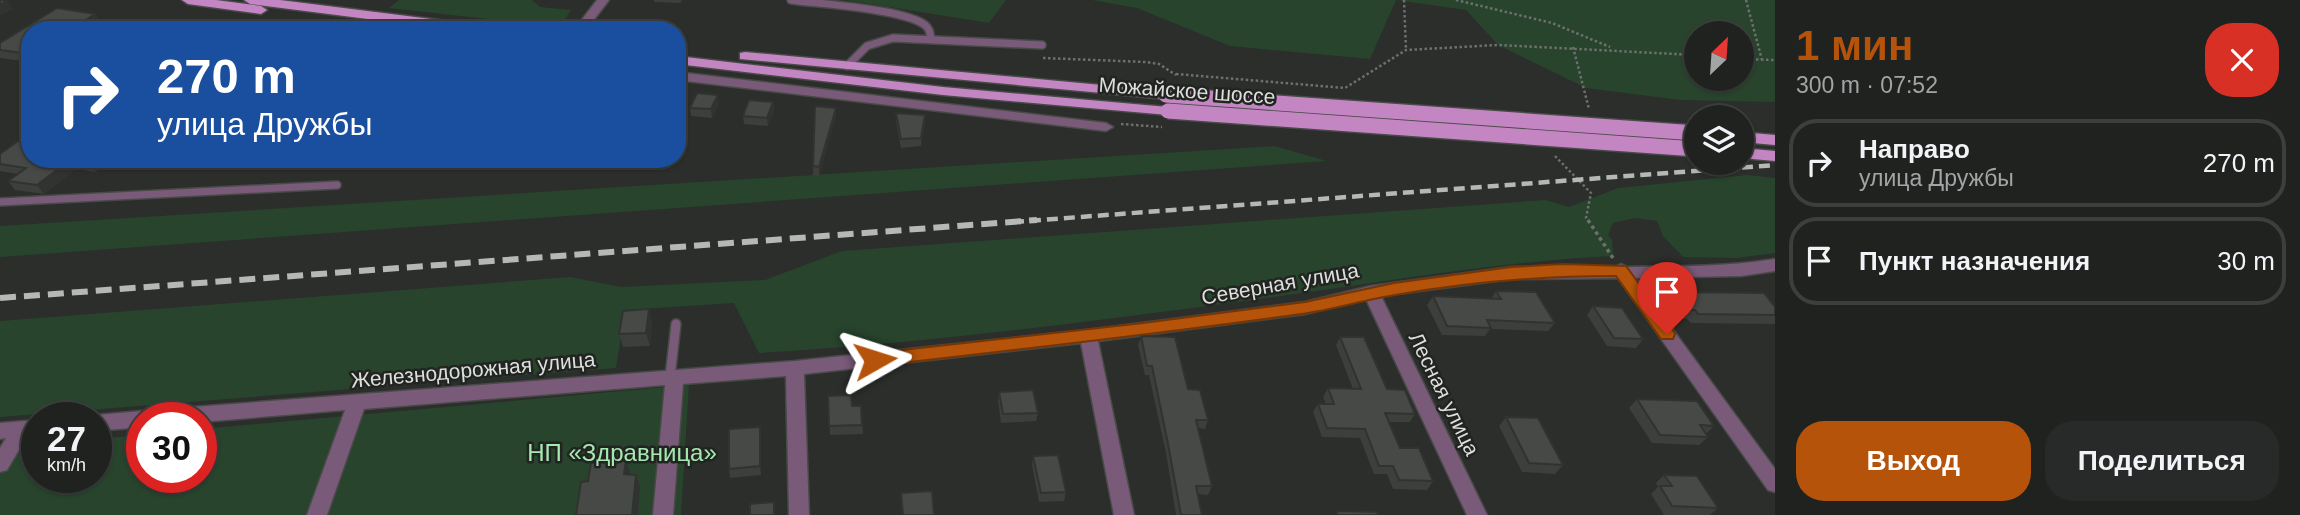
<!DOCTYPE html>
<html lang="ru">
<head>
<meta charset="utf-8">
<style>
	body { margin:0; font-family:Helvetica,sans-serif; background:#282a29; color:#f1f3f6; height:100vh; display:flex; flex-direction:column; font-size:26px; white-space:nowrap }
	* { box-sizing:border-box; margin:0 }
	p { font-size:23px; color:#a2a4a5 }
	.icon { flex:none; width:38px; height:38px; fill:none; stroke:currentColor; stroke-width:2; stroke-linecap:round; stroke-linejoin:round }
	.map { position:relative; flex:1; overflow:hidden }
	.panel { display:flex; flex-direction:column; background:#202220; width:525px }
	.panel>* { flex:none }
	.guide { position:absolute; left:21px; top:21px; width:665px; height:147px; border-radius:28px; box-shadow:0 2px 5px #0004,0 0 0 2px #3d3f3e; background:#1a4fa0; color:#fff; overflow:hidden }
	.needle { width:46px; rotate:25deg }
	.tools { position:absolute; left:1684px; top:21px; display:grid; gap:14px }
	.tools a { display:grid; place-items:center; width:70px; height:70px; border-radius:50%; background:#202220; box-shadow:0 2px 5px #0004,0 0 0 2px #3d3f3e; font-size:35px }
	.speed { position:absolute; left:21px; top:402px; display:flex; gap:14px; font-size:35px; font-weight:700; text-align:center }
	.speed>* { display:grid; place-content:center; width:91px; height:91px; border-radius:50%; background:#202220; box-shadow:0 2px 5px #0004,0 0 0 2px #3d3f3e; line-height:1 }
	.speed small { font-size:18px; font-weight:400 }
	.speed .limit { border:10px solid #d22; background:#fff; color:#111 }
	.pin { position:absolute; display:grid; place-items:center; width:60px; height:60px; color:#fff; margin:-72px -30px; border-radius:50% 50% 50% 0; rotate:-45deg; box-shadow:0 0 7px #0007 }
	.pin .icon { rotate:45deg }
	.me { position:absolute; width:77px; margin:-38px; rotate:84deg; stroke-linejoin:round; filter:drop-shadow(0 0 5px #0008) }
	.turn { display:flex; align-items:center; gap:24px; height:147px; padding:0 21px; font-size:32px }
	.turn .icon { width:91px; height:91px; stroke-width:2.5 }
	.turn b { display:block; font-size:49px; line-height:60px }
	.round { display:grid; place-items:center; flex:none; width:74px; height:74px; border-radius:28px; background:#282a29 }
	.head { display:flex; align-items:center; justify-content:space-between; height:119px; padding:0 21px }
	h1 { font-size:42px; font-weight:700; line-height:52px; color:#b45309 }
	.primary-button { display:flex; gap:14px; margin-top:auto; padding:14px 21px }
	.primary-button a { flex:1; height:80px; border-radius:28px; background:#b45309; color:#fff; font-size:28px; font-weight:700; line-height:80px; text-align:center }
	.primary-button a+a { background:#282a29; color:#f1f3f6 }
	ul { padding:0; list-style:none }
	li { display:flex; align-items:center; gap:21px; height:88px; margin:0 14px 10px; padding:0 7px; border:4px solid #3d3f3e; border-radius:28px }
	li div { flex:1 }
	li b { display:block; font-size:26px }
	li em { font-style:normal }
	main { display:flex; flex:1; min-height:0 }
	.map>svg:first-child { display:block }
	.green { fill:#28442d; fill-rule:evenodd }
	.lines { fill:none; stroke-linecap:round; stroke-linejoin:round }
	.lane-far1-casing { stroke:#474a47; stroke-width:10 }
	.lane-casing { stroke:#474a47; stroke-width:12 }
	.street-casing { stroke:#474a47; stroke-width:3 }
	.primary-casing { stroke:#474a47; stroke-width:3 }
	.path-far1 { stroke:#6e706e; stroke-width:2.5; stroke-dasharray:2.5 2.5; stroke-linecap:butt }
	.path { stroke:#6e706e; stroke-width:3.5; stroke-dasharray:3.5 3.5; stroke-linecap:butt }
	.lane-far1 { stroke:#795a78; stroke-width:7 }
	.lane { stroke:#795a78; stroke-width:9 }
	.street { fill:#795a78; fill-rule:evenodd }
	.primary { fill:#c485c3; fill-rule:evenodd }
	.rail-far1 { stroke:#b6b8b6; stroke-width:4.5; stroke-dasharray:11 6; stroke-linecap:butt }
	.rail { stroke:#b6b8b6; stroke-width:6; stroke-dasharray:16 8; stroke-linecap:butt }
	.primary-bridge-casing { stroke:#474a47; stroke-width:18; stroke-linecap:butt }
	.primary-bridge { stroke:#c485c3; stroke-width:15 }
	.wall { fill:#3c3f3c }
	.shaded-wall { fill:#313331 }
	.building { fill:#464946; stroke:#313331; stroke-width:2 }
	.route { fill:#b45309; stroke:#753606; stroke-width:2 }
	.labels { text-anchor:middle; stroke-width:5; stroke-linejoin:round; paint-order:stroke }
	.street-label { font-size:21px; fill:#dddfdd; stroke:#212421 }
	.near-park-label { font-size:24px; fill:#a5e8b0; stroke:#212421 }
</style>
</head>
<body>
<main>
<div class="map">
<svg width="1775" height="515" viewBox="0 0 1775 515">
	<rect width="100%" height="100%" fill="#2b2e2b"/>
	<!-- green -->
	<path class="green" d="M399 0H532L540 7 571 10 560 27 389 8Z
		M846 0H1006L989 23Z
		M1092 0H1775V102L1680 100 1586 88 1498 45 1466 10 1396 0 1370 59 1230 46 1137 8ZM1741 33V79H1696V33Z
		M1274 146 1327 161 0 257V226Z
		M1747 175 1775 178V253L1737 258 1683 257 1663 236 1657 221 1635 218 1613 223 1608 235 1612 240 1613 256C1489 262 1367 285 1244 301 1083 323 922 343 759 353L734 303 625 310 616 368 0 417V321L570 277 621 287 765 280 842 251 1545 200 1569 207 1618 188Z
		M689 385 681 515H0V448L37 444V478H96V439L142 435V478H201V429Z"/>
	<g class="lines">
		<!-- lane-far1 casing -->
		<g class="lane-far1-casing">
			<path id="lane-far1" d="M791 0C819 4 905 9 925 25 930 29 930 33 931 39
				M847 66 867 46 893 38 1042 45
				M0 202 337 185"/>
		</g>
		<!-- lane casing -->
		<g class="lane-casing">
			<path id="lane" d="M670 377 676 324"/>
		</g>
		<!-- street casing -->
		<g class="street-casing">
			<path id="street" d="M597 0H609L586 30H574Z
				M677 72 1106 123 1113 127 1106 131 677 80Z
				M1775 259V271L1741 276 1635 278 1775 469V492L1768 490 1618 278 1511 279 1381 296 1487 515H1467L1366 299 1305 314 1098 341 1134 515H1114L1081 343 804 374 809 515H789L786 376 683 384 673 515H653L665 385 364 409 327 515H307L345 410 201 422V418H142V427L96 431V418H89L96 415 142 411 147 413 154 410 795 361 1088 330 1305 302 1371 286 1511 267H1615L1621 264 1627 267C1677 266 1726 267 1775 259Z
				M37 420V436H27L7 470 0 472V448L6 438 0 439V423Z"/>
		</g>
		<!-- primary casing -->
		<g class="primary-casing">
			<path id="primary" d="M182 0H216L261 6 267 10 261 14 188 4Z
				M244 0H280L487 26 493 30H454L250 4Z
				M745 52 1166 91 1173 95 1166 99 740 59V53Z
				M677 56 943 87 1168 107 1175 111 1168 115 943 95 677 64Z
				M1741 132 1775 135V145L1741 142Z
				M1741 148 1775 151V161L1741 158Z"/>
		</g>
		<!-- path-far1 -->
		<path class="path-far1" d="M1404 0 1406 50
			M1456 0 1552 23 1610 47
			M1746 0 1762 60
			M1573 47 1589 109
			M1043 58 1146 62 1159 64 1176 75
			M1741 59 1775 60
			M1176 74 1345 88 1406 50 1498 45 1696 55
			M1121 124 1162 127
			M1555 156 1591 193 1586 218 1589 222"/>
		<!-- path -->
		<path class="path" d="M1588 220 1613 258"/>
		<!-- lane-far1 -->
		<use href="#lane-far1" class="lane-far1"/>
		<!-- lane -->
		<use href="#lane" class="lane"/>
		<!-- street -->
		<use href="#street" class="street"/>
		<!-- primary -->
		<use href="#primary" class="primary"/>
		<!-- rail-far1 -->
		<path class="rail-far1" d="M1013 222 1775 165"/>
		<!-- rail -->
		<path class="rail" d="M0 298 1037 220"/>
		<!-- primary-bridge casing -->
		<g class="primary-bridge-casing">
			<path id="primary-bridge" d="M1166 95 1696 133
				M1168 111 1696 149"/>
		</g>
		<!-- primary-bridge -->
		<use href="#primary-bridge" class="primary-bridge"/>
	</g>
	<!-- wall -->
	<path class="wall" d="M654 0H682L680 3 654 2Z
		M57 8 95 14 100 22 88 30H30V62L0 58V43Z
		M773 102 774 111 768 126 744 124 743 116Z
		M719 103 712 118 691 116 690 108Z
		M836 108V116L819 176 813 175V166Z
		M896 113 925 115V124L921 146 901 148 896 121Z
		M0 154 30 159H113L96 172 76 169 44 194 15 190 8 181 18 174 0 171Z
		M184 159H222L210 170 189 166Z
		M1496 291 1555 323 1548 331 1490 329 1485 336 1442 335 1427 305 1433 296 1491 299Z
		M1672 292 1775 307V324H1774L1691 323 1687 319 1677 318 1664 300Z
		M1593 306 1643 339 1636 348 1607 346 1587 315Z
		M652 322 650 346 623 347 619 334Z
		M1141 336 1188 389 1208 420 1205 429 1198 428 1212 486 1208 495 1198 494 1202 515H1176L1166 453 1149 375H1145L1138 345Z
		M1340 337 1387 389 1415 414 1410 422H1389L1400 448 1433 481 1427 490 1393 489 1387 474H1374L1360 438 1322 437 1313 412 1318 404H1326L1323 397 1328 388 1353 389 1336 345Z
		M999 392 1038 413 1036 421 1001 423 998 401Z
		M828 396 852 406H861L863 434 830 435Z
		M1637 399 1714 426 1706 434 1708 437 1699 445 1652 443 1629 408Z
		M1506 417 1563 465 1555 474 1522 472 1499 426Z
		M760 427 761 435V475L730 478 729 469Z
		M1033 456 1066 492 1064 501 1039 502 1032 465Z
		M1664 475 1718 508 1710 515H1664L1651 494 1658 487 1656 483Z"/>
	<!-- shaded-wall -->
	<path class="shaded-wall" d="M7 0 13 9 0 16V5Z
		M95 14 100 22 88 30H70Z
		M718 95 719 103 712 118 711 109Z
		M773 102 774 111 768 126 767 118Z
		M836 108V116L819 176V167Z
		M925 115V124L921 146V138Z
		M95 159H113L96 172 89 164Z
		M207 159H222L210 170 205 161Z
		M70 160 76 169 44 194 37 185Z
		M649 309 652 322 650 346 646 333Z
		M760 427 761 435V475L760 466Z
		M626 460 630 472 629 486 624 474Z
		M636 475 640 487 638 515H632Z"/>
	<!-- building -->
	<path class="building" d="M0 0H7L0 5Z
		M57 8 95 14 70 30H30V54L0 50V43Z
		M697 93 718 95 711 109 690 108Z
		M749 100 773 102 767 118 743 116Z
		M815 106 836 108 819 167 813 166Z
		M896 113 925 115 921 138 901 139Z
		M18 141 30 143V159H95L89 164 70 160 37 185 8 181 26 168 0 164V154Z
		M1496 291 1536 292 1555 323 1487 320 1491 328 1447 326 1433 296 1501 299Z
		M1672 292 1764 293 1775 307V315L1698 314 1695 310H1685Z
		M1593 306 1622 308 1643 339 1614 338Z
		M649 309 646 333 619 334 623 311Z
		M1141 336 1175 337 1188 389 1200 390 1208 420H1196L1212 486H1196L1202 515H1181L1168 444 1152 366H1147Z
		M1340 337H1364L1387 389 1405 390 1415 414 1385 413 1400 448H1419L1433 481 1399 480 1393 466H1379L1365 429 1327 428 1318 404H1334L1328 388 1361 389Z
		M1033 390 1038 413 1003 414 999 392Z
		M851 395 852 406H861L862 425 829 426 828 396Z
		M1637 399 1697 401 1714 426 1700 425 1708 437 1660 435Z
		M1506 417 1538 418 1563 465 1529 463Z
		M760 427V466L729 469V429Z
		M1058 455 1066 492 1041 493 1033 456Z
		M626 460 624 474 636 475 632 515H576L581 482 588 481 591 463Z
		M1664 475 1697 476 1718 508 1672 506 1660 486H1672Z
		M932 491 934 515H903L901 493Z
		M774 502V515H750V504Z
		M1336 511 1377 512 1378 515H1338Z"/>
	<!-- route -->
	<path class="route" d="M1563 264 1626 266 1673 330 1675 334 1673 339H1661L1616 276C1542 276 1468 282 1395 295 1363 300 1333 310 1301 314 1159 334 1017 350 875 366L866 360 875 353 1143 323 1305 302 1394 283 1511 267Z"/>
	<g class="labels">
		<!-- street labels -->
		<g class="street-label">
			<text transform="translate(1187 91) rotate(4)" y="7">Можайское шоссе</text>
			<text transform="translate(1280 284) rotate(-10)" y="7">Северная улица</text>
			<text transform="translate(473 370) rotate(-5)" y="7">Железнодорожная улица</text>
			<text transform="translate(1444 394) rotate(64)" y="7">Лесная улица</text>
		</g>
		<!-- near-park labels -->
		<g class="near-park-label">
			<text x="622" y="461">НП «Здравница»</text>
		</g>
	</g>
</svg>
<div class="tools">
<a><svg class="needle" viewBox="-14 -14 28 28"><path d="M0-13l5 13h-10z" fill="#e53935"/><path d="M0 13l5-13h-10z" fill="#a2a4a5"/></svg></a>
<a><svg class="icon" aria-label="layers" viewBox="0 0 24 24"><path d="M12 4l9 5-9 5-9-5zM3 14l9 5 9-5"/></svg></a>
</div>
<div class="speed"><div>27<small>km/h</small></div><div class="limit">30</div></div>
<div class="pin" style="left:1667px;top:334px;background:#d93025"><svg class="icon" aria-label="arrive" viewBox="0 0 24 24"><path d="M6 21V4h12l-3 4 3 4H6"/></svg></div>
<svg class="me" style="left:875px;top:360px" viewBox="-20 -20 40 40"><path d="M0-17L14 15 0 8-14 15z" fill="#b45309" stroke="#fff" stroke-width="4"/></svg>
<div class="guide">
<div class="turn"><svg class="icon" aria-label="right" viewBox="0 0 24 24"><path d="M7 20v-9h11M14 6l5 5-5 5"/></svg><div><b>270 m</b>улица Дружбы</div></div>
</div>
</div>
<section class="panel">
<div class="head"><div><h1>1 мин</h1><p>300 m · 07:52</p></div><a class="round" style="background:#d93025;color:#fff"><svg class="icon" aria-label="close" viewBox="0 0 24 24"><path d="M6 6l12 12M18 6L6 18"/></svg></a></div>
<ul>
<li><svg class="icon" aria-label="right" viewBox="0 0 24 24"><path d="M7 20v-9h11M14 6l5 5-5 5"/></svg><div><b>Направо</b><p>улица Дружбы</p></div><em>270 m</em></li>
<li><svg class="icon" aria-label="arrive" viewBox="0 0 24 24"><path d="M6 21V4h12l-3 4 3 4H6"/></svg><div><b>Пункт назначения</b></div><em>30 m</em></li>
</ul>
<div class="primary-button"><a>Выход</a><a>Поделиться</a></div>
</section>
</main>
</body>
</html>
